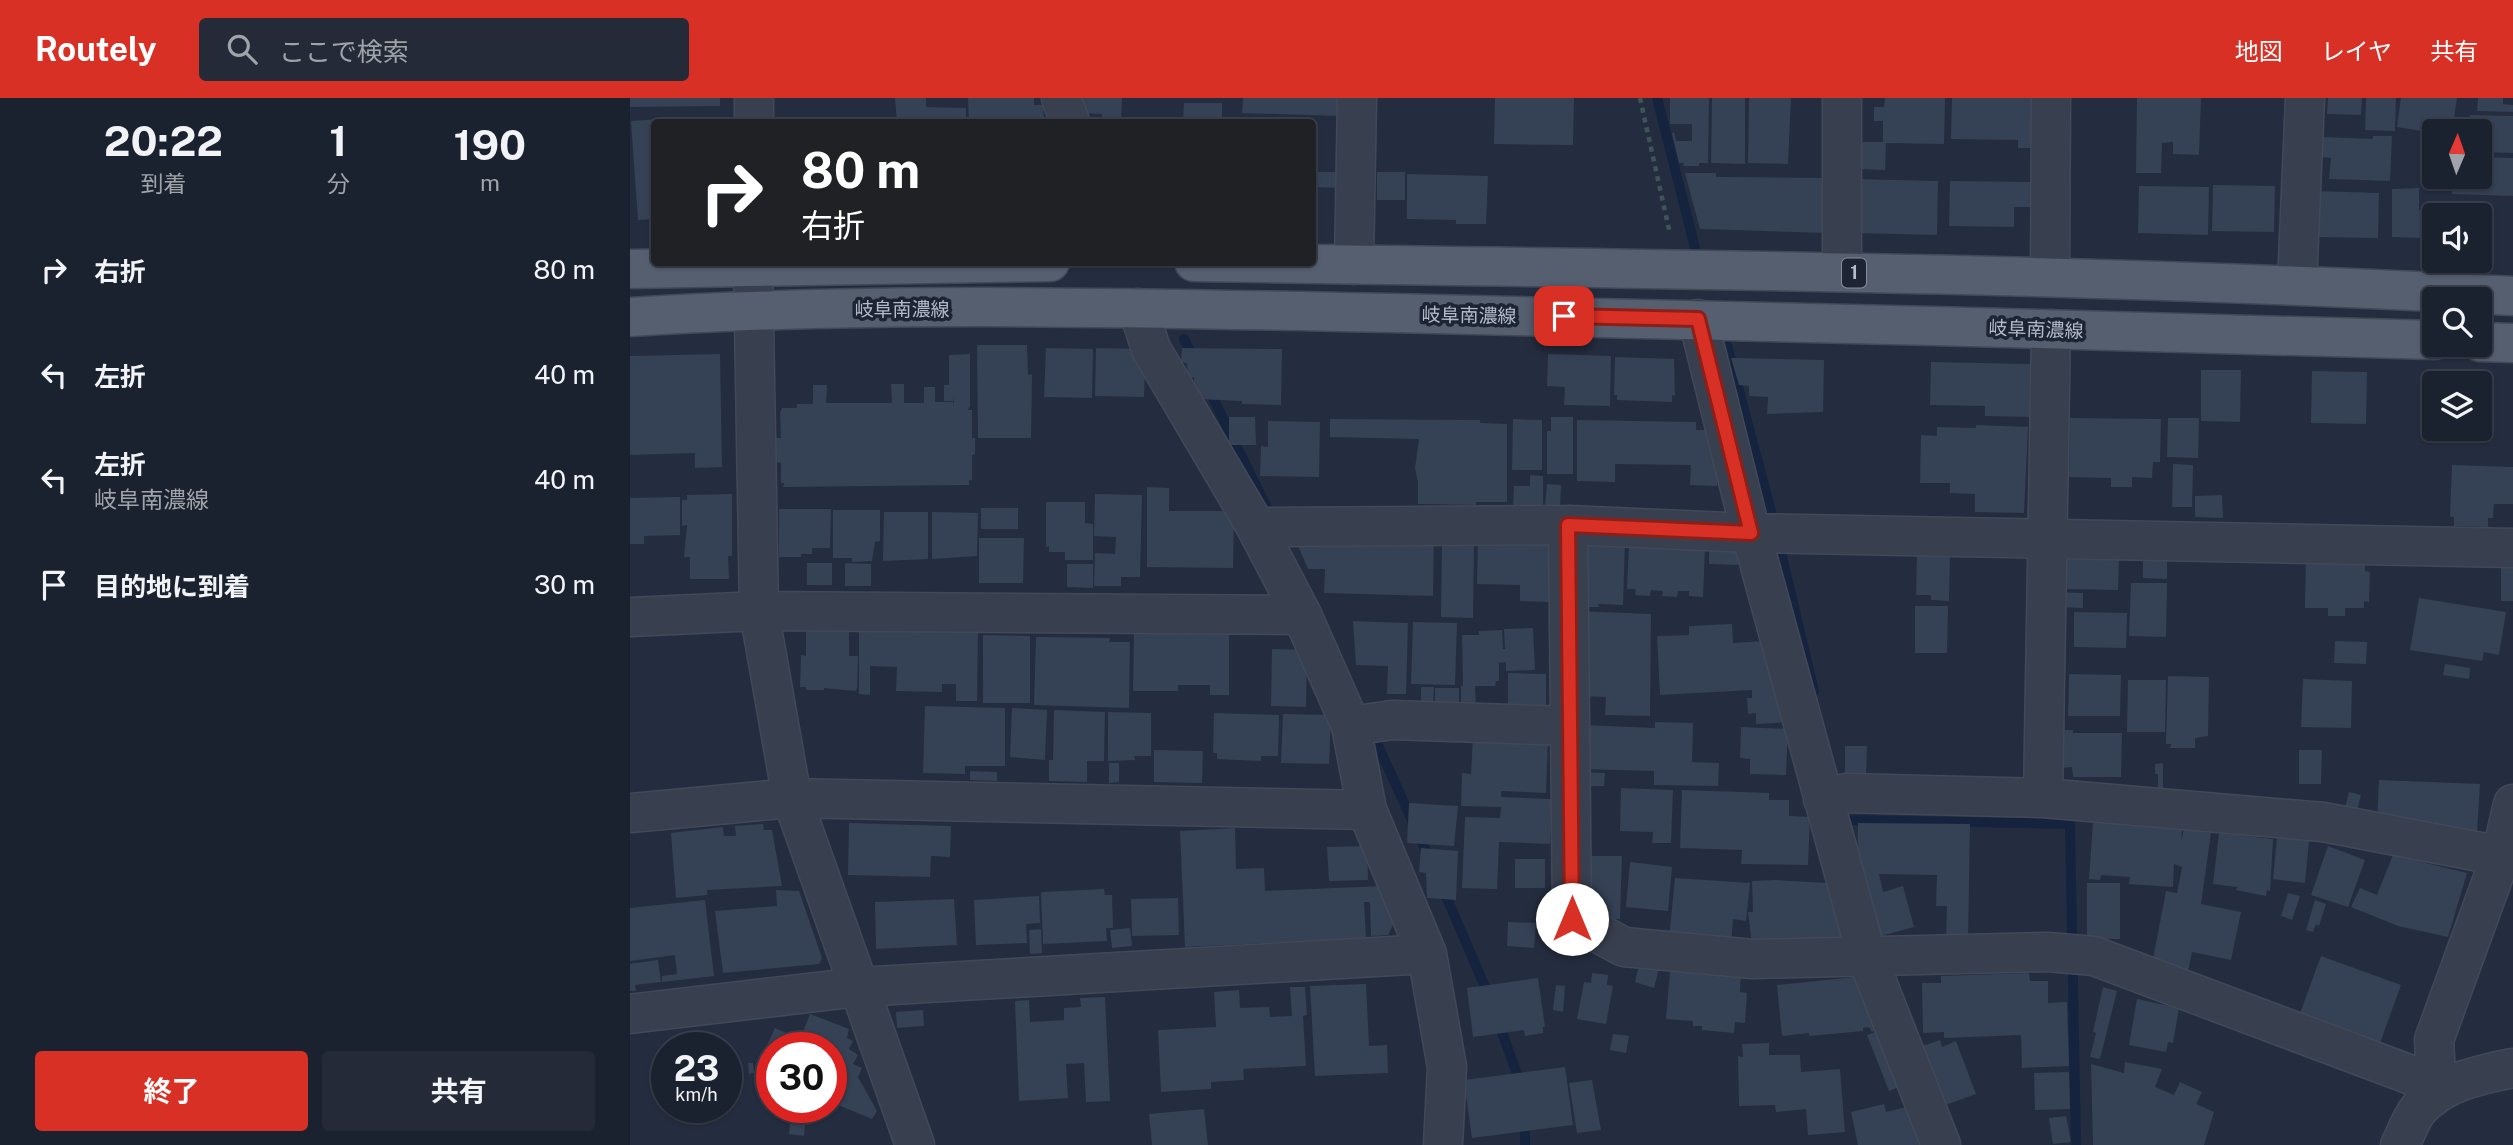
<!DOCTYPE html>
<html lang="ja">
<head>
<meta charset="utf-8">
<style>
	body { margin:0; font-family:"Public Sans","Noto Sans JP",sans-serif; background:#242a37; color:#f1f3f6; height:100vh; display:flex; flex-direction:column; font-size:26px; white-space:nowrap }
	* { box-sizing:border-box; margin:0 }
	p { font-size:23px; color:#a0a4aa }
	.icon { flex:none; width:38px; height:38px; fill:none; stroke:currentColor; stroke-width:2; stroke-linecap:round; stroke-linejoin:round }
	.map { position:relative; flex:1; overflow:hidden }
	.sheet { display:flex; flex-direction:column; background:#1b222f; width:630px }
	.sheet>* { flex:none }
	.hud { position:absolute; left:21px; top:21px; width:665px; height:147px; border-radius:7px; box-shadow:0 2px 5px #0004,0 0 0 2px #393f4b; background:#202124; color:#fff; overflow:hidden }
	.needle { width:46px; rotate:2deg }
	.controls { position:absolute; left:1792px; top:21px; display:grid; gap:14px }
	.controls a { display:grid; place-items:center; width:70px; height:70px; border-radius:7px; background:#1b222f; box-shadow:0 2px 5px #0004,0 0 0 2px #393f4b; font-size:35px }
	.speed { position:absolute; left:21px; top:934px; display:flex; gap:14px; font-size:35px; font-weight:700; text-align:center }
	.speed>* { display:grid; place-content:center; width:91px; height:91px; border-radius:50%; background:#1b222f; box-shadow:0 2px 5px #0004,0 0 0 2px #393f4b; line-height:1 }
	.speed small { font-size:18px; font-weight:400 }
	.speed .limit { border:10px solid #d22; background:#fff; color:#111 }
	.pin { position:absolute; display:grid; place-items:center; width:60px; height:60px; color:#fff; margin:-30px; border-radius:14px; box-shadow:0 4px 10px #0006 }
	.me { position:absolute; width:77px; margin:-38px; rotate:0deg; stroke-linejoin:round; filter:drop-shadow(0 0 5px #0008) }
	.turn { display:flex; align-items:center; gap:24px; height:147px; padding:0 35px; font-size:32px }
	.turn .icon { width:91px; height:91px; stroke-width:2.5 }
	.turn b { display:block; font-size:49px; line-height:60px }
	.eta { display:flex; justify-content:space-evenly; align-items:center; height:119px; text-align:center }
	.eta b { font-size:42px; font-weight:700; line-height:49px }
	.primary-button { display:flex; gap:14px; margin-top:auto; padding:14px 35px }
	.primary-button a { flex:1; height:80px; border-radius:7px; background:#d93025; color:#fff; font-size:28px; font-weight:700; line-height:80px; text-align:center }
	.primary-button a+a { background:#242a37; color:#f1f3f6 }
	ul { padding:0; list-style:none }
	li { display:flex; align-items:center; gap:21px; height:105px; padding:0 35px }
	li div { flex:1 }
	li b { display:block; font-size:26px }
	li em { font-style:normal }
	header { display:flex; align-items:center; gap:42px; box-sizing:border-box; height:98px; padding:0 35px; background:#d93025; color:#fff }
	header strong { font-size:33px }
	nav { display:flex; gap:38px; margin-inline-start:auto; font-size:24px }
	.search { width:490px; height:63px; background:#242a37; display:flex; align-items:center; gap:18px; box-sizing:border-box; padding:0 24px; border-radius:7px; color:#a0a4aa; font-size:26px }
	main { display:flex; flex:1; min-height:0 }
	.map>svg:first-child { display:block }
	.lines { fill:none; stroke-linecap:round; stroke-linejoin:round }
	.stream { stroke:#16233e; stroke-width:10 }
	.building { fill:#354155 }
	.minor-casing { stroke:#414958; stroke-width:41 }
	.major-casing { stroke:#414958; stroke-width:41 }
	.path { stroke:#3f5458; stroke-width:4.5; stroke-dasharray:5 5; stroke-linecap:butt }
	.minor { stroke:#38404f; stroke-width:38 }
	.major { stroke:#565f6f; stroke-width:38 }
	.route-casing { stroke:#8d1f18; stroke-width:18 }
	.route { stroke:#d93025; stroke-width:12 }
	.labels { text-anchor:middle; stroke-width:7; stroke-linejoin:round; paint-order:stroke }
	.shield { fill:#1d2534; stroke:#878e9d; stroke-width:2 }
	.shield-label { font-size:18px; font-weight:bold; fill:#b4bbca }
	.street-label { font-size:19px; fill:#b4bbca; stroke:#1d2534 }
</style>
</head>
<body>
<header>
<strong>Routely</strong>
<div class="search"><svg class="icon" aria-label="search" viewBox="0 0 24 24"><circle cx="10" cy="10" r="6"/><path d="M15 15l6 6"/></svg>ここで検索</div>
<nav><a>地図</a><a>レイヤ</a><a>共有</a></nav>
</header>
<main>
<section class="sheet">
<div class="eta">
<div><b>20:22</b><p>到着</p></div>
<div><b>1</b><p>分</p></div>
<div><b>190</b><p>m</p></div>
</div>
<ul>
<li><svg class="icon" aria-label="right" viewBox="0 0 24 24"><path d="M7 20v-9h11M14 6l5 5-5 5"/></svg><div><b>右折</b></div><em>80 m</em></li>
<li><svg class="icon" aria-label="left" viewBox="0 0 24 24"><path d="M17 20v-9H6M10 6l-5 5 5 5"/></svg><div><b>左折</b></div><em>40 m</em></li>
<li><svg class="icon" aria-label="left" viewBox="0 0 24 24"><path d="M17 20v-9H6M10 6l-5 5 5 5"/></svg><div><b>左折</b><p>岐阜南濃線</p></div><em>40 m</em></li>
<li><svg class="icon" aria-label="arrive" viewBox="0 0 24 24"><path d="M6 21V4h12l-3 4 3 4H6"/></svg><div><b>目的地に到着</b></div><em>30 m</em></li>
</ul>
<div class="primary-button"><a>終了</a><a>共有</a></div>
</section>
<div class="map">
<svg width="1883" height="1047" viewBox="0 0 1883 1047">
	<rect width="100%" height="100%" fill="#242d3f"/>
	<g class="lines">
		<!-- stream -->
		<path class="stream" d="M1027 0 1066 154
			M1094 236 1142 417 1184 593
			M554 241 565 263
			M578 290 642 420
			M741 632 801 764
			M1212 714 1214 722 1440 726 1446 1047
			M813 791 859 898
			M868 923 891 987
			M895 1020V1047"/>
	</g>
	<!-- building -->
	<path class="building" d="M0 0H90V8L0 9Z
		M265 0H296V9L336 10V24H267Z
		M338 0H404V7H413L414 24H339Z
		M452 0H492L491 24H472V16L451 15Z
		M613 0H712L711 18 612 15Z
		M865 0H944L943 47 864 46Z
		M1040 0H1079L1078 65H1069V68H1053L1054 65H1049L1042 35 1044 34 1046 43H1062V26H1040Z
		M1082 0H1115V66L1081 65Z
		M1119 0H1161L1158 66 1118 65Z
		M1255 0H1315L1314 46 1256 45 1255 72 1229 71 1230 44H1253V23H1244V9H1254Z
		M1322 0H1404V50H1388V42L1321 41Z
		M1507 0H1571L1569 57 1543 56V44L1532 45 1531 75H1506Z
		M1698 0H1732L1731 17 1697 16Z
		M1736 0H1766L1765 33 1735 32Z
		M1771 0H1827L1822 33H1804V35L1767 29Z
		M1848 0H1873V6L1883 7V14L1847 13Z
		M554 5H592V24H553Z
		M1840 17 1883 18V55L1850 54V33H1839Z
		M64 19V24H24V121L8 122 1 23Z
		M1743 38H1762L1760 83 1699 81 1701 60 1692 59 1693 39 1743 41Z
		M1850 59 1883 60V98L1822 96 1823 79H1850Z
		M683 74H711V90L682 89Z
		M747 74H775V102H747Z
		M1055 75H1086V79L1198 80 1197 135 1070 131Z
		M777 76 858 78 856 126H826V122L777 121Z
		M1226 81 1308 83 1307 137 1225 135Z
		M1320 83 1403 84 1402 109H1384V129L1319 128Z
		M1583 87 1645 88 1644 134 1582 133Z
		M1509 88 1579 89 1578 137 1508 135Z
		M1789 90V112H1804V144H1790V140L1762 139V91Z
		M1686 93 1749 95 1748 140 1685 139Z
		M347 247H397L398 277 402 276 401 340H348Z
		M416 250 463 251 462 300 414 299Z
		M466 250 511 251 515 267 514 299 465 298Z
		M552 250 652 251 651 307 612 306V303L568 301 564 293V279L558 280 557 265 551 264Z
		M90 256 92 369 65 370V355L0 357V258Z
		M340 256V308L338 312H342V340H345V356L342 357V382H339V387L153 389 154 385H151V365L146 364V340H151L150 315 152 310H167V306H183V287H197L196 305H262L261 286H274V305H294V289H305V304H323L324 309 323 297V303H314V287H319V257Z
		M918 256 981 258 980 308 934 307 935 289 917 288Z
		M985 259 1044 261 1045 298 1042 297V304L987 302V297H984Z
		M1101 260 1194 262 1193 314 1137 316 1138 299 1119 298V288L1109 287Z
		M1301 264 1402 266V319L1355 318V308L1300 307Z
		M1571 272H1611L1610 324 1571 323Z
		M1682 273 1737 274 1736 326 1681 325Z
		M599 319H625L626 347H599Z
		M921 319H943V376H917V333H921Z
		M1440 320 1531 321 1530 364H1523L1522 380 1502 379V389H1481V380L1439 379Z
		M1538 320H1569L1568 360 1537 359Z
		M700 321 850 322V325L877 326V404H846V407L788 406V384L785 370 789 341 700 339Z
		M883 321 912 322V372H882Z
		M947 322 1066 324V332H1083L1089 359 1087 388 1060 387 1061 367 985 366V384L947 383Z
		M638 323 690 324 689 379 630 378 631 348 638 349Z
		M1346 327 1398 329 1394 415 1345 414V396L1320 395V385H1290L1291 337 1307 338V329L1346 330Z
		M1543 366 1563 367 1562 409H1542Z
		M1822 367 1883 369V406H1864L1863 420H1858V429L1824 428V419H1820Z
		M900 377 913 378V409H883L884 388H900Z
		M917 386 931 387 930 409H915Z
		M517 389 539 390V413H604L603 470 517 469Z
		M102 396V458H98L99 481H60V459H54L57 427 52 428V402H57V397Z
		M465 396 512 397 510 479H491V488H464L465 455 485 456 486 439 464 438Z
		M1592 397 1593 420 1565 419V398Z
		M50 399V437L14 438V446H0V400Z
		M416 404H455V425L463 426V462H435V454H419V448L416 449Z
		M351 410H388V431H351Z
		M149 411H201L200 450H182V456H171V459H149Z
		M203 412H250V443L245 444 242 463 222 464V460H203Z
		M254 414H298V461L253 463Z
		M302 414 348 415 347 458 302 461Z
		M663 436 804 437 803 498 694 495 695 471H678Z
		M848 438 921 444 922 504 890 503V487L847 486Z
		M349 440H394L393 485H349Z
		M942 441 995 442 993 507 968 506 969 509H943Z
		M812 444 844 445 843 520 811 519Z
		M999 447 1075 450 1073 499 1059 498V493H1048L1047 499 1032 498 1033 493 1021 492 1020 498 1005 497 1006 491H997Z
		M1079 450 1108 451V467L1079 466Z
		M1287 456 1320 457 1319 503 1301 502V497H1286Z
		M1436 456 1489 457 1488 492 1436 491Z
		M1513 456H1537V481L1513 480Z
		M1676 459 1735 464V473L1740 474 1739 504 1734 503V510H1715V518H1698V510H1675Z
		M177 465H202V487H177Z
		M215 465 241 466V488H215Z
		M1871 465H1883V503H1871Z
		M437 466H463V490L437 489Z
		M1501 485H1537L1536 539 1499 538Z
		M1427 494 1453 495V510L1427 509Z
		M1789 500 1876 514 1869 557 1854 554 1852 563 1780 552Z
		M1285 508H1318L1317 555H1285Z
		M946 513 1021 516 1020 618 975 617 976 599 949 598Z
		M1444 514 1497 515 1496 550 1444 549Z
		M723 523 778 525 776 596H757L758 568 726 567Z
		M783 524 827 525 825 587 781 586Z
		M1102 526 1103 545 1136 543 1161 624 1126 626V615L1118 616 1117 600H1122V592L1030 597 1027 538 1059 537V528Z
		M229 530 348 531 347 603H326V586H312V594L266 593 267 569 240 568V597L229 596Z
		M903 530 905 572 876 573V564L869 565V583H866L865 588H845L846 609H831V588H833L832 537H849V533L872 532 873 551H875L874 531Z
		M176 531 219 532V558H228L227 591 225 593 194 590V592H176V589H170L171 557 176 558Z
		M504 533 599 534V597H580V587H548V593H503Z
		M353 537 400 538V605H353Z
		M406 539 480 540 479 544H500L499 610 404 607Z
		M1705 543 1737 544 1736 566 1704 565Z
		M642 551 677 552 676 609 641 608Z
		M1815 566 1840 570 1839 581 1813 577Z
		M878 575 916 576V611H878Z
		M1439 576 1491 577 1490 618H1438Z
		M1538 578 1579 579 1578 638 1565 640V650H1540L1541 646H1536Z
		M1673 581 1722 583 1721 630 1671 629Z
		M1498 582H1536L1535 634H1497Z
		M791 589H804L803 608H791Z
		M805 590H829V609H805Z
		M295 608 375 610V668H335V676L293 675Z
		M382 610 417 612 415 662 380 659Z
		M424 612 475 614 474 663H457V684L419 683V662H423Z
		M478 614 521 615V658H504L505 662 478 663Z
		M584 615 649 617 648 658H631V663L587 661V655H583Z
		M653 616 701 617 699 666 651 665Z
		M1025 624 1063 625 1062 664 1089 665 1088 688 1024 687V673L950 671 951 627 1025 630Z
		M1111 629 1158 631 1156 677 1120 676V661L1110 660Z
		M1431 632H1443V635H1492L1491 679H1443L1442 669 1430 670Z
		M843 639 918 643 916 695 871 693V699L922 701 920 746 869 744 867 791 832 790 835 719 870 720 871 709 831 708 832 675 841 676Z
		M1215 648H1237L1236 678H1215Z
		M524 652 573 653 572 685 524 684Z
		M1669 652H1692L1691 686H1669Z
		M479 665H489V684L479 685Z
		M1533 665V691H1528V676H1525V666Z
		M340 673 367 674V683L340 682Z
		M949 674 975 675 974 688H949Z
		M1749 682 1850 686 1847 734 1803 732 1804 724 1747 722Z
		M991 690 1043 692 1041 745H1022L1023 734 990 733Z
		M1052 692 1139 695V702H1159V718L1180 719 1178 767 1111 766 1112 752 1050 750Z
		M1719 694 1731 697 1726 717 1714 714Z
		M779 705 828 708 824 748 777 745Z
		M1463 724 1552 730 1551 744 1554 730 1581 735 1571 806 1611 814 1601 862 1562 854 1557 878 1522 866 1536 793 1547 795 1552 769 1544 766 1543 789 1499 786 1500 779 1471 777 1470 782 1459 781Z
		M219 725 321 728 320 759 301 758 300 779 218 777Z
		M1228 725 1340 726 1338 843 1316 844 1317 808H1306L1307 777 1249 776 1253 794 1273 788 1284 829 1247 839 1227 777Z
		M133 726 134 732H142L152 788 77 792V797L46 800 41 735 93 729 94 738H106L105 728Z
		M605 730 606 771 634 770 635 793 754 788 764 825 758 837 741 838 740 804H734L736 840 555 849 550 733Z
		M1589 735 1643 741 1640 793 1637 792 1636 798 1606 792 1607 789 1583 786Z
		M1647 740 1679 743 1675 785 1643 781Z
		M737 748 738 782 699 783 697 749Z
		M1698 748 1735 762 1718 809 1681 797Z
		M791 750 828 753 826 802 797 800 796 775 789 774Z
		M1763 757 1837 775 1818 839 1768 828 1721 809 1730 790 1747 797Z
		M953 758H992L990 821 951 820Z
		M885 761H915V790H885Z
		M1000 764 1042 769 1038 813 996 809Z
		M1045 780 1120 785 1116 823 1103 821 1101 846 1039 841Z
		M1145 782 1197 785 1213 843 1122 847 1118 814H1123L1122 783Z
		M1457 785H1490V841H1457Z
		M474 791 475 797H482L483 830H476L477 843 413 846 411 794Z
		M146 792 169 793 192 860 189 866 93 875 85 813 147 808Z
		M1658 795 1670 798 1662 822 1651 818Z
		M409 798 410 825 396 826 397 845 346 847 344 802Z
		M548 800 549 837 502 838 501 801Z
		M324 801 327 847 246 851 245 804Z
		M75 802 84 878 32 884V878L47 876 45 857 0 863V810Z
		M1685 802 1696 806 1689 828 1686 826 1683 834 1676 832Z
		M878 824 906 825 904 850 877 848Z
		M500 830 502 848 482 850 480 832Z
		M411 831 412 855 400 856 399 832Z
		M1011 858 1031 863 1024 890 1005 884Z
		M1691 858 1771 887 1749 948 1669 918Z
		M28 862 31 884 5 887 6 893H0V866Z
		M1066 869 1111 872 1110 894 1117 895 1115 925 1105 924 1104 935 1072 932V928H1063V923L1036 921 1040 873 1065 875Z
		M962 875 978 877 977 887 983 888 976 926 947 921 954 884 961 885Z
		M1399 875 1400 883H1418V905L1437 904 1439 968 1392 970 1391 937 1314 940V934L1293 935 1292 885H1311V878Z
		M1234 878 1261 927 1242 934 1239 929 1233 930V933L1179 938V935L1152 938 1147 887Z
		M908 880 915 929H913V935L895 938 894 932 843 939 837 890Z
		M736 886 739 948 757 947 758 975 685 978 680 888Z
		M926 887 935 888 933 914 923 912Z
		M660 889H675L677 917 673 918 676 968 613 971 614 982 581 984V991L531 994 528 932 586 929 584 894 609 892 610 910 639 909 640 919 662 918Z
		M1473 889 1487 893 1470 961 1460 959 1466 935 1463 934Z
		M475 899 480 1003 456 1004 454 965 436 966 438 1000 389 1003 385 903 399 902 400 924 434 922V910L451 909 450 900Z
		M1507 901 1549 910 1543 945 1538 944 1536 954 1499 947Z
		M293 912 294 928 267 930 266 914Z
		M180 916 219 931 217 940 223 943 219 951 228 957 223 966 232 970 228 979 247 1013 242 1021 201 1004V950H142V978L126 971 145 930 170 941Z
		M1261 928 1283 983 1259 993 1237 937Z
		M983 936 999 938 996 955 980 952Z
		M1310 942 1312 949 1326 943 1346 996 1313 1008 1290 949Z
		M1139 945V957H1170L1171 974 1210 971 1215 1034 1178 1037 1176 1011 1146 1014 1145 1007 1109 1008 1108 958 1113 959 1112 946Z
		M1495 964 1532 971 1525 989 1544 997 1550 984 1572 994 1566 1006 1584 1014 1574 1047H1463L1461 966 1494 975Z
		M118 965H123L124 975 119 976Z
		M935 969 943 1027 842 1040 834 982Z
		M1439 974 1440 1011 1405 1012 1404 975Z
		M962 982 971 1032 947 1035 939 985Z
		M1254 1006 1256 1014 1285 1007 1308 1047H1228L1221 1014Z
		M574 1011 578 1047H522L519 1016Z
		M161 1014 176 1016 174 1038 159 1036Z
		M1436 1018 1441 1044 1423 1046 1419 1020Z"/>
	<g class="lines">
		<!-- minor casing -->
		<g class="minor-casing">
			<path id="minor" d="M431 0 440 24
				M124 24V0
				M123 164 129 513 162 700 285 1047
				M724 167 727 0
				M1212 174V0
				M1420 179 1421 0
				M1667 186 1675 0
				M508 210 521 251 626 429 672 517 721 628 737 712 797 856 817 969 813 1047
				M1068 221 1121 435 1237 859 1311 1047
				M938 427 942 821 994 849 1123 861 1418 854 1464 858 1781 977 1807 994
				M626 429 938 427 1121 435 1883 450
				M0 519 129 513 672 517
				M721 628 762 622 940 628
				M1413 700 1421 231
				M1193 701 1216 695 1413 700 1693 724 1871 758
				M0 715 162 700 737 712
				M0 916 229 889 797 856
				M1807 994 1804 942 1871 758 1883 706
				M1770 1047C1776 1036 1780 1022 1788 1012 1812 984 1848 977 1883 970"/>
		</g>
		<!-- major casing -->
		<g class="major-casing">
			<path id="major" d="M564 164C1004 171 1444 174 1883 198
				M0 171 420 164
				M0 219C253 203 508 210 762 215 1109 222 1457 232 1804 242
				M1850 244 1883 245"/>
		</g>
		<!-- path -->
		<path class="path" d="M1010 0 1040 136"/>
		<!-- minor -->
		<use href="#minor" class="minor"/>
		<!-- major -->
		<use href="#major" class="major"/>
	</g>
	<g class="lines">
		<!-- route casing -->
		<g class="route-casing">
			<path id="route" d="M934 218 1068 221 1121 435 938 427 942 821"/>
		</g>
		<!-- route -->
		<use href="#route" class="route"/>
	</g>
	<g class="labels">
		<!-- shield labels -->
		<rect class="shield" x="1212" y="160.5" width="24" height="29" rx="5"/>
		<g class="shield-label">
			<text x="1224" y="181">1</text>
		</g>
		<!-- street labels -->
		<g class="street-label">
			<text x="272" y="218">岐阜南濃線</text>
			<text transform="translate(839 217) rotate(1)" y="7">岐阜南濃線</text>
			<text transform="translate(1406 231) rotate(2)" y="7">岐阜南濃線</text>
		</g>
	</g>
</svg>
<div class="controls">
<a><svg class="needle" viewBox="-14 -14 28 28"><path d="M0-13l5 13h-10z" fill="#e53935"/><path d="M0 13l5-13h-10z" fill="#a0a4aa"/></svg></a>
<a><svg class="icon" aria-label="sound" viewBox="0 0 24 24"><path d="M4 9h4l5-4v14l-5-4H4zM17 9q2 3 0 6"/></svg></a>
<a><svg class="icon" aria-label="search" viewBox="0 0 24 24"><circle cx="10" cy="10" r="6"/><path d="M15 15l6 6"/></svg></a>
<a><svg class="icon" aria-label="layers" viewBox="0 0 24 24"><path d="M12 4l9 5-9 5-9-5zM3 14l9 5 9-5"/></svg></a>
</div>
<div class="speed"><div>23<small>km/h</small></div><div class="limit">30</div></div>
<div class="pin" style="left:934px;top:218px;background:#d93025"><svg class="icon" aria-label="arrive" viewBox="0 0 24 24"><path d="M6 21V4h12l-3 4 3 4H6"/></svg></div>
<svg class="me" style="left:942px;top:821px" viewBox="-20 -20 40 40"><circle r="19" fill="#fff"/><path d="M0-13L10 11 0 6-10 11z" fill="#d93025"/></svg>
<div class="hud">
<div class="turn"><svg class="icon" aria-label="right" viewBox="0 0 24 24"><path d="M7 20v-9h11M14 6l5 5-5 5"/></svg><div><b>80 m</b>右折</div></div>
</div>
</div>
</main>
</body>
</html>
